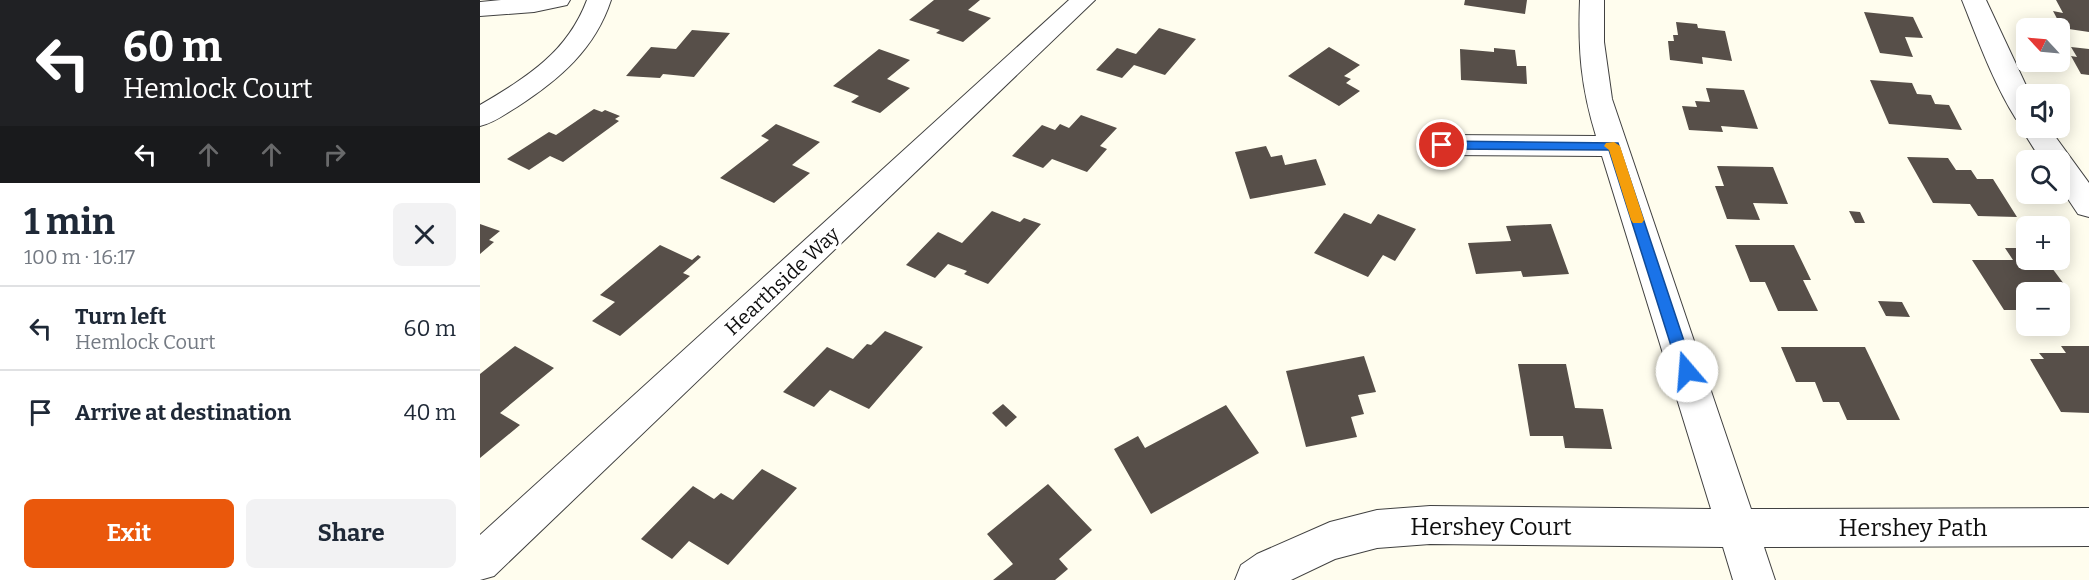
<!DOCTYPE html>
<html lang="en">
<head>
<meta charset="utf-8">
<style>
	body { margin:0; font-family:Bitter,serif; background:#f2f2f3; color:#1f2937; height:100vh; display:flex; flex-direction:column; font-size:22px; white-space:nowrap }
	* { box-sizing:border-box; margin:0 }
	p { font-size:20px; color:#747a83 }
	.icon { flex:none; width:33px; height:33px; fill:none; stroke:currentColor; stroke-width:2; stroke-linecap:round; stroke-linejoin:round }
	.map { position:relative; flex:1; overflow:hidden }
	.sheet { display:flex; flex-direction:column; background:#fff; width:480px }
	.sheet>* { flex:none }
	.hud { background:#202124; color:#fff; overflow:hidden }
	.needle { width:39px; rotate:296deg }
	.fabs { position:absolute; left:1536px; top:18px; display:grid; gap:12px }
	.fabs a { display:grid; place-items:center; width:54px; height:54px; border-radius:9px; background:#fff; box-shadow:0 3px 15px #0003; font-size:30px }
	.pin { position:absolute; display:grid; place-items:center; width:51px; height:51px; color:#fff; margin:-26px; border:3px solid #fff; border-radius:50%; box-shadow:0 2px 6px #0007 }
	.me { position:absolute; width:66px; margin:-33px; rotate:342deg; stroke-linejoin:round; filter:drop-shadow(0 0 4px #0008) }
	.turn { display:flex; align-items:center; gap:21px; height:126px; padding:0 24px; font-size:27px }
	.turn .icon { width:78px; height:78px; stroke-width:2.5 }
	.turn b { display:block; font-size:42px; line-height:51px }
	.lanes { display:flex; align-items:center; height:57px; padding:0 24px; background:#0003; justify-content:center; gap:30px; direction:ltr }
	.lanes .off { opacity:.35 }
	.round { display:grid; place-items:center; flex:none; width:63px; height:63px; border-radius:9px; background:#f2f2f3 }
	.overview { display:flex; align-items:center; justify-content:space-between; height:102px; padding:0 24px }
	h1 { font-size:36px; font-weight:700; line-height:45px }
	.primary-button { display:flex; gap:12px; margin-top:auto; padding:12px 24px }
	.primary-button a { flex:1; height:69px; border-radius:9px; background:#ea580c; color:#fff; font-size:24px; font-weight:700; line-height:69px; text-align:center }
	.primary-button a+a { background:#f2f2f3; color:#1f2937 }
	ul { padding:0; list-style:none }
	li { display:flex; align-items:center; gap:18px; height:84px; padding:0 24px; border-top:2px solid #e0e1e3 }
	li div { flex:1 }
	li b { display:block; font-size:22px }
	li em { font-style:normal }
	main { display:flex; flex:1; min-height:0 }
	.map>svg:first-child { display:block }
	.building { fill:#574f49 }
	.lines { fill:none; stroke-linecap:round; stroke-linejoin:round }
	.minor-casing { stroke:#414141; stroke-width:2 }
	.minor { fill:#fff; fill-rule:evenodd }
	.route { fill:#1a73e8; stroke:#114b97; stroke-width:1.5 }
	.slow { fill:#f59e0b }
	.labels { text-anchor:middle; stroke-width:6; stroke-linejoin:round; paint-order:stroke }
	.street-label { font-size:20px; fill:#0e0e0e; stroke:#fff }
	.near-street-label { font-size:24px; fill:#0e0e0e; stroke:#fff }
</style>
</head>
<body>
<main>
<section class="sheet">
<div class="hud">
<div class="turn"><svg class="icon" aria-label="left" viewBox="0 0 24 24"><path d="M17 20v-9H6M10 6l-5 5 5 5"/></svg><div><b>60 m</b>Hemlock Court</div></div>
<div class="lanes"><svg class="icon" aria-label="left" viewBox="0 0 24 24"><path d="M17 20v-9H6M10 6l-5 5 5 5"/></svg><svg class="icon off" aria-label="ahead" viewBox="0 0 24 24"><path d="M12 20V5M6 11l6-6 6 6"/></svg><svg class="icon off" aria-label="ahead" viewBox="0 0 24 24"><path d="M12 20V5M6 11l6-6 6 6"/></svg><svg class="icon off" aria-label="right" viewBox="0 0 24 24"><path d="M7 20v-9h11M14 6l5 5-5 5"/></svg></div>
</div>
<div class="overview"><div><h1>1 min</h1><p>100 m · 16:17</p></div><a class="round"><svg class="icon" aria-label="close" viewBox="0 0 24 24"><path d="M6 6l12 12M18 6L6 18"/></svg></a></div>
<ul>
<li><svg class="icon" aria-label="left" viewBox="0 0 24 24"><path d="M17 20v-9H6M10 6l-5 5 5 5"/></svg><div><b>Turn left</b><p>Hemlock Court</p></div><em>60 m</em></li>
<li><svg class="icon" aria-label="arrive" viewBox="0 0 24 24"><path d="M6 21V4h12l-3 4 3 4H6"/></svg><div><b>Arrive at destination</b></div><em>40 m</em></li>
</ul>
<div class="primary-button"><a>Exit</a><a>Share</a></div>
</section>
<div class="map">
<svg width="1609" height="580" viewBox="0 0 1609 580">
	<rect width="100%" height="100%" fill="#fffdee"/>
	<!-- building -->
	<path class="building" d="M454 0H500L488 10 511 18 483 42 456 33 460 30 429 20Z
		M985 0H1047L1045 14 984 5Z
		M1576 0H1609V32L1582 28 1573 11 1583 13Z
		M1384 12 1433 17 1443 38 1425 37 1433 57 1400 53Z
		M1196 22 1217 24 1218 28 1245 31 1252 61 1222 57 1223 64 1190 60 1188 41H1194L1193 35H1198Z
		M679 28 716 39 685 75 654 65 642 78 616 70 637 48 656 54Z
		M212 30 250 33 214 77 183 74 180 78 146 76 171 47 196 49Z
		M849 47 880 65 864 76 871 79 866 83 880 91 859 106 808 76Z
		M1591 47 1609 49V75L1601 74 1591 56 1597 57Z
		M1014 48 1035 50 1037 66H1046L1047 84 981 80 980 49 1014 52Z
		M399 49 430 60 407 79 430 88 400 113 371 102 379 96 353 86Z
		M1390 80 1432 83 1437 94 1451 95 1455 104 1469 105 1482 130 1409 124Z
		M1226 88 1264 90 1278 129 1241 126 1243 132 1209 130 1202 106 1217 107 1215 101 1230 102Z
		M114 109 122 112 125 110 140 116 135 119 139 121 83 162 70 156 49 170 27 159 69 132 76 135Z
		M601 115 637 128 620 146 627 149 607 172 572 159 563 168 532 156 562 125 575 130 580 124 589 128Z
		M296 124 340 142 312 165 330 173 294 203 240 178 289 140 281 136Z
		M786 146 791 157 802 155 805 165 836 159 846 185 770 199 755 152Z
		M1427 157 1468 158 1476 170H1491L1497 179H1513L1537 217 1498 216 1490 204 1453 203Z
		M1237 166 1293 167 1308 204 1273 203 1280 220 1247 219 1235 186H1244Z
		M512 211 540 222 544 218 561 224 508 284 484 274 487 271 468 264 455 278 426 265 458 232 482 243Z
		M1369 211 1380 212 1385 223H1375Z
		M864 213 891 224 898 214 936 229 915 261 903 255 888 277 834 253Z
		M0 224 20 231 9 240 14 242 0 254Z
		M1071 224 1089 274 1043 277 1041 271 996 274 988 243 1031 241 1026 226Z
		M180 245 212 260 218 255 221 257 203 273 210 276 140 336 112 321 135 302 120 295Z
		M1255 245H1314L1331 280H1323L1338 311H1298L1285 282H1270Z
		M1525 248H1546V260H1566L1584 284 1572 285 1578 292H1546V310H1524L1492 260H1533Z
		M1398 301 1422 302 1430 317 1406 316Z
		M405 331 443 347 389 409 350 390 334 407 303 392 347 347 373 359 387 344 391 345Z
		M35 346 74 368 20 413 40 425 0 458V374Z
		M1581 346H1609V413L1581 412 1550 359H1564L1559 353H1586Z
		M1301 347H1385L1420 420H1367L1359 402H1343L1335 382H1316Z
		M884 356 896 392 878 395 884 414 871 417 877 437 826 447 806 371Z
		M1038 364H1086L1095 408 1123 409 1132 449 1085 448 1083 436H1050Z
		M523 404 537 417 526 427 512 413Z
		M746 405 779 453 671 514 634 449 658 436 665 448Z
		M282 469 317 488 248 565 209 541 192 559 161 539 213 486 234 499 241 493 253 500Z
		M568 484 612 530 579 559 588 569 575 580H513L533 564 507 534Z"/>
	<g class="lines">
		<!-- minor casing -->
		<g class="minor-casing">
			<path id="minor" d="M21 0H90L87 5 54 12 0 16V2Z
				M107 0H131C115 49 80 79 37 107 25 114 14 123 0 126V105C47 77 87 53 107 0Z
				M589 0H615L14 576 0 580V535Z
				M1100 0H1124V42L1132 99 1271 509 1609 508V546L1284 547 1295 580H1253L1243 547 950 544 897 548 855 559 811 580H755L761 565 777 554 850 522 897 510 950 506 1231 509 1122 156 962 155 952 152 948 145 952 138 962 135 1116 136C1101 87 1098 51 1100 0Z
				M1482 0H1506L1550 94H1546V128H1569L1609 183V217L1598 214 1580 187V160H1561L1541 128 1546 121 1536 119C1513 82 1498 40 1482 0Z"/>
		</g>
		<!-- minor -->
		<use href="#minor" class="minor"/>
	</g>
	<!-- route -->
	<path class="route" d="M962 141 1138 143 1214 371 1212 375 1207 377 1201 375 1199 371 1129 150 962 149 956 145Z"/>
	<!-- slow -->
	<path class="slow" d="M1134 142 1140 146 1164 220 1162 223H1153L1151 220 1129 150 1124 146 1126 143Z"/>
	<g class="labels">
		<!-- street labels -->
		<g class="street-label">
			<text transform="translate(302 281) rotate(-43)" y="7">Hearthside Way</text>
		</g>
		<!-- near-street labels -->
		<g class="near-street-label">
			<text x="1011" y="535">Hershey Court</text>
			<text x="1433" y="536">Hershey Path</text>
		</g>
	</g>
</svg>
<div class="fabs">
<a><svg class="needle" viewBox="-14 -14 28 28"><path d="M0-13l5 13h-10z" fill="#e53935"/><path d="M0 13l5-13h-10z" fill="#747a83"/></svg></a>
<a><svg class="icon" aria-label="sound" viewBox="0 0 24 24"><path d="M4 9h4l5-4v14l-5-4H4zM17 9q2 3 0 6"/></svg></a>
<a><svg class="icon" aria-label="search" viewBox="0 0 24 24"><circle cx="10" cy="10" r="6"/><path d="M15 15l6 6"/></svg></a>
<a>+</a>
<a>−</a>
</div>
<div class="pin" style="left:962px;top:145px;background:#d93025"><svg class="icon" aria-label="arrive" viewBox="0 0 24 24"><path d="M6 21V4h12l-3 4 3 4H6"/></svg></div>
<svg class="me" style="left:1207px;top:371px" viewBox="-20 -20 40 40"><circle r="19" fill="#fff"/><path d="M0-13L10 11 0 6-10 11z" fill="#1a73e8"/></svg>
</div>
</main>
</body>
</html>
